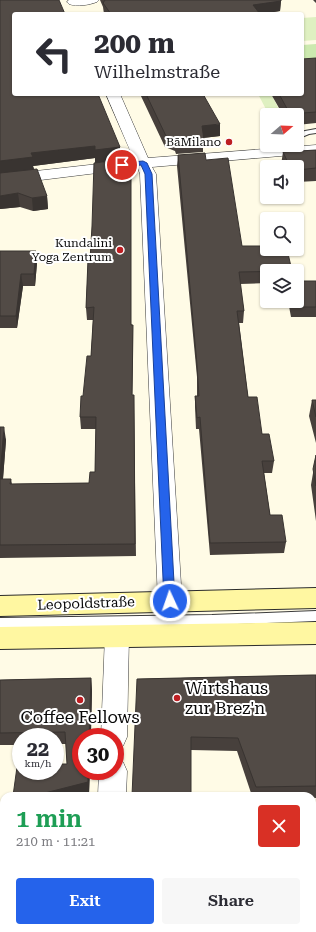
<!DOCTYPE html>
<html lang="en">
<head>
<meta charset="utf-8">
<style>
	body { margin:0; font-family:"Roboto Serif",serif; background:#f7f7f7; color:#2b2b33; height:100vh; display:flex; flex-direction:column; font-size:15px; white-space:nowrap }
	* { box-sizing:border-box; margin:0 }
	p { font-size:13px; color:#7c7c81 }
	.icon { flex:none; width:22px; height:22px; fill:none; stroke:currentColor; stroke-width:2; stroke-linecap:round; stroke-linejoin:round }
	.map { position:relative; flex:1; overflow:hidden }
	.panel { position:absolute; left:0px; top:792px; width:316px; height:140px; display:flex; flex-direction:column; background:#fff; border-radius:12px 12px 0 0; box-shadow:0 1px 3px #0004 }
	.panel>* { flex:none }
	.guide { position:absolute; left:12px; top:12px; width:292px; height:84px; border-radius:4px; box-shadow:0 1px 3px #0004; background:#fff; color:#2b2b33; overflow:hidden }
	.needle { width:26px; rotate:71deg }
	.fabs { position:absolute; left:260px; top:108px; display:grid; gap:8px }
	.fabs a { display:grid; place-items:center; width:44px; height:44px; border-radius:4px; background:#fff; box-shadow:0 1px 3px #0004; font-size:20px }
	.speed { position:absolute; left:12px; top:728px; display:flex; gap:8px; font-size:20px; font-weight:700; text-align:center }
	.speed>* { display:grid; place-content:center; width:52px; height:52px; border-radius:50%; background:#fff; box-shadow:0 1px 3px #0004; line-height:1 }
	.speed small { font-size:10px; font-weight:400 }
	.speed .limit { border:6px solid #d22; background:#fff; color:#111 }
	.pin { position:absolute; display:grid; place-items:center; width:34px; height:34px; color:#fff; margin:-17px; border:2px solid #fff; border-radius:50%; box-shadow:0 1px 4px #0007 }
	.me { position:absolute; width:44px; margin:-22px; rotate:357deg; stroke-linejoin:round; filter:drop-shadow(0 0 3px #0008) }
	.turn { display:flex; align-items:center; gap:14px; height:84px; padding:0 16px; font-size:18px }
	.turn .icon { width:52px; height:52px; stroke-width:2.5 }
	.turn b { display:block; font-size:28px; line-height:34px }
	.round { display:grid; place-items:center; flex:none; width:42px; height:42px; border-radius:4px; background:#f7f7f7 }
	.head { display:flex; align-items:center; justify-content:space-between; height:68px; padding:0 16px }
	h1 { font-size:24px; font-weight:600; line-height:30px; color:#1e9e55 }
	.primary-button { display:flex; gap:8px; margin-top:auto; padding:8px 16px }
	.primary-button a { flex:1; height:46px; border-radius:4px; background:#2563eb; color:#fff; font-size:16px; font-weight:600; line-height:46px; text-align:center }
	.primary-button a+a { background:#f7f7f7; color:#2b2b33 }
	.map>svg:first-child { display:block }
	.green { fill:#cce9af }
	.pitch { fill:#dff0c1 }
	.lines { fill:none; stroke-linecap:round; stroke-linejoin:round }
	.lane-casing { stroke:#3c3c3c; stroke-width:2 }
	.street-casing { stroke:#3c3c3c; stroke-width:1 }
	.secondary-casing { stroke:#2b2b2b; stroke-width:2 }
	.lane { fill:#fff; fill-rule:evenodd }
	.street { fill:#fff; fill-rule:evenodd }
	.secondary { fill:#fff7a1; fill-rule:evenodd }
	.wall { fill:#47403c }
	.shaded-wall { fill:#393431 }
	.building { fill:#524b46; stroke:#393431 }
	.route { fill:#2563eb; stroke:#184099 }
	.poi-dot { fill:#bd1e22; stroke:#fff; stroke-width:1.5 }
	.labels { text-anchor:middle; stroke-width:4; stroke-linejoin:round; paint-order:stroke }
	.far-poi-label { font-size:12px; fill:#090909; stroke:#fff; text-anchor:end }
	.street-label { font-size:14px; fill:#090909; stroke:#fff }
	.near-poi-label { font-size:17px; fill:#090909; stroke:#fff; text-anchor:start }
</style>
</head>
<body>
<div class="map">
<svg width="316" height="932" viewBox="0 0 316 932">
	<rect width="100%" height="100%" fill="#fffbe6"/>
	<!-- green -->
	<path class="green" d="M316 44V69L302 70V45Z"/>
	<!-- pitch -->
	<path class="pitch" d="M316 17V40L302 41V18Z
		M258 94H271L282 115H269Z"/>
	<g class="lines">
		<!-- lane casing -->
		<g class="lane-casing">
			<path id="lane" d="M316 129V133L309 134 297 139V134L305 131Z
				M316 611V621L212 625 0 628V618L212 615Z"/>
		</g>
		<!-- street casing -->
		<g class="street-casing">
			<path id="street" d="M69 0H99L97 2C89 5 77 7 69 4L67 2Z
				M106 94H120L148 158 316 145V153L152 167 156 174 182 601 178 608 170 611 162 608 158 601 140 174 138 168 0 185V175L134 160Z
				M117 625 126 628 129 635 127 737 123 746 115 749V737H101L105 635 108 628Z
				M115 759 123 762 127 771 126 796H98L99 771H115Z
				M4 821V849L0 850V822Z
				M88 928H118V932H88Z"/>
		</g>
		<!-- secondary casing -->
		<g class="secondary-casing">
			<path id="secondary" d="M316 588V608L0 616V596Z
				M316 622V644L0 649V627Z"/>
		</g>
		<!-- lane -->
		<use href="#lane" class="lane"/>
		<!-- street -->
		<use href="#street" class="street"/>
		<!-- secondary -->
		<use href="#secondary" class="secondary"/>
	</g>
	<!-- wall -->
	<path class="wall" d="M0 0 120 147V160L95 163V158L33 166 34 169 47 196 48 209 33 211 20 207 0 209Z
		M100 0H281L280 11 261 14H104L103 7Z
		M313 0H316V3Z
		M316 58V123L297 125V115H283L271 94H302Z
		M140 94H203L220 136 203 138V152L176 154 175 151 165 147Z
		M316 150V181L297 182V167H282L281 165 283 152Z
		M178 155 206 160 242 246 267 271V283L240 284 244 311 243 323H239L248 397 262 434 274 461 272 473H264L270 515 286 542 284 553 210 555 199 429H196L195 407V396H197V377L177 166Z
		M0 251 37 263 35 286H23L17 328H0Z
		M88 260 132 325 133 338 132 395 134 408 136 556 0 558V427L6 440 3 479H11L12 484 89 483 95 472 96 429H81L80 417 91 356 93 320H87L86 308Z
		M316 281V317H291L288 301H297Z
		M312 400H316V443L309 416Z
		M316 455V521L311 485Z
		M316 675V798H312V796H252L237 751 191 750 137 679Z
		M91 678 92 691 89 794 67 764 66 744H55V737H21V745H0V680Z"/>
	<!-- shaded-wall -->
	<path class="shaded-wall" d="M281 1 280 11 261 14H253V5Z
		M220 124V136L202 138V126Z
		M95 146 120 147V160L95 163V158L33 166 34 170 0 174V161L31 153Z
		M18 193 20 207 0 209V196Z
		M47 196 48 209 33 211 32 198Z
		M36 251 37 263 35 286 34 274Z
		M21 274 23 286 17 328 16 316Z
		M133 325V338L132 408V395Z
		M4 427 6 440 2 491 0 480V475Z
		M91 678 92 691 91 737H89Z
		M88 771H90L89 794 80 796H33Z
		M3 914 4 926 0 928V915Z
		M68 928H71V932H67Z"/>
	<!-- building -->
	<path class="building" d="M0 0H59L65 14H14V94H98L120 147 95 150V146L31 153 33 157 0 161Z
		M105 0H281V1L253 5 260 14H111L103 3Z
		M316 58V112L290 114 279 94H302V59Z
		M146 94H203L220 124 202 126 204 140 176 142 175 139 166 136Z
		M316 150V168L297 170V167H290L283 152Z
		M205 153 206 160 228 158 242 246H267V249H287L292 271 239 272 244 311H237L248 397H257L262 434H269L274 461H262L270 515H282L286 542 210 543 200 417 197 418 195 396H199L197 365 178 155Z
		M124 160 127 166 131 167V325H133L132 395H134L135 544 0 545V479H11L10 484 89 483 90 472H95L96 417H80L81 396H83L87 356H91L94 307 86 308 88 260H90L92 226 94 163Z
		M37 169 47 196 32 198 18 193 0 196V173Z
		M0 251H36L34 274H21L16 316H0Z
		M297 281H316V307H292L291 301H297Z
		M312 400H316V417Z
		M0 427H4L0 475Z
		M316 455V486L313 469Z
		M312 675H316V786L256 787 238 738 191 737V796H132L137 679Z
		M91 678 89 737H81V771H88V782L33 796H13L17 767H21V771H55V764H67L65 732 0 733V680Z
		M4 853V928H68L67 932H0L3 914 0 915V854Z
		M312 885H316V932H126V928H312Z"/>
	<!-- route -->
	<path class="route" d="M143 161 147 163 152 174 175 601 173 604 170 605 166 604 164 601 145 174 141 165 122 167 119 165 122 163Z"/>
	<!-- markers -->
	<g class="poi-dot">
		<circle cx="229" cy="142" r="4"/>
		<circle cx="120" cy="250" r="4"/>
		<circle cx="177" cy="698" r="4"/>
		<circle cx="80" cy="700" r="4"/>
	</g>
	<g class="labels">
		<!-- far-poi labels -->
		<g class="far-poi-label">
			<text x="221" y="146">BāMilano</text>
			<text x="112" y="247">Kundalini<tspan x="112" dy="14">Yoga Zentrum</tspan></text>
		</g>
		<!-- street labels -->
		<g class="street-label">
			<text transform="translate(86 603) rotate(-2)" y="5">Leopoldstraße</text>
		</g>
		<!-- near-poi labels -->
		<g class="near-poi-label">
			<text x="185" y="694">Wirtshaus<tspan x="185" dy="20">zur Brez'n</tspan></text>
			<text x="80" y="723" text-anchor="middle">Coffee Fellows</text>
		</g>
	</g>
</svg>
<div class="fabs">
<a><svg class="needle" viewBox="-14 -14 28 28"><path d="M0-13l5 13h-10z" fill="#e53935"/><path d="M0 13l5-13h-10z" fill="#7c7c81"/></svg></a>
<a><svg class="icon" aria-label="sound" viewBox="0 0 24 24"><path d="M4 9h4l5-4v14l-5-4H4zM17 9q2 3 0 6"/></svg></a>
<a><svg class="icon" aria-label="search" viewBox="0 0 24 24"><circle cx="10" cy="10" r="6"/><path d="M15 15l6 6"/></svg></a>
<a><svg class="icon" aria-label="layers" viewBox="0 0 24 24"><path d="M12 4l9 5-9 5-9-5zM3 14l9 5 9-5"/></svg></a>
</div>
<div class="speed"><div>22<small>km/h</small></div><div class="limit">30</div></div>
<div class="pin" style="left:122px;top:165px;background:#d93025"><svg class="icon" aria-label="arrive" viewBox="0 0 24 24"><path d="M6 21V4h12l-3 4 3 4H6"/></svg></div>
<svg class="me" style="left:170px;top:601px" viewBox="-20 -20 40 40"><circle r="17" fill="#2563eb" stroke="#fff" stroke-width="3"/><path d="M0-11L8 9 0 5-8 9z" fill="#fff"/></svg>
<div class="guide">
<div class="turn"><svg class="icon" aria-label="left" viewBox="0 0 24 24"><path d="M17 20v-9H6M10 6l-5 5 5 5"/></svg><div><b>200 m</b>Wilhelmstraße</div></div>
</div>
<section class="panel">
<div class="head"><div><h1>1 min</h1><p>210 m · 11:21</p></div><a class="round" style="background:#d93025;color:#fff"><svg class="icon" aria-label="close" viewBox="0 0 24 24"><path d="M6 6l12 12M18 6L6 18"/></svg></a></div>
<div class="primary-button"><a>Exit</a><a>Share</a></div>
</section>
</div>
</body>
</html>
